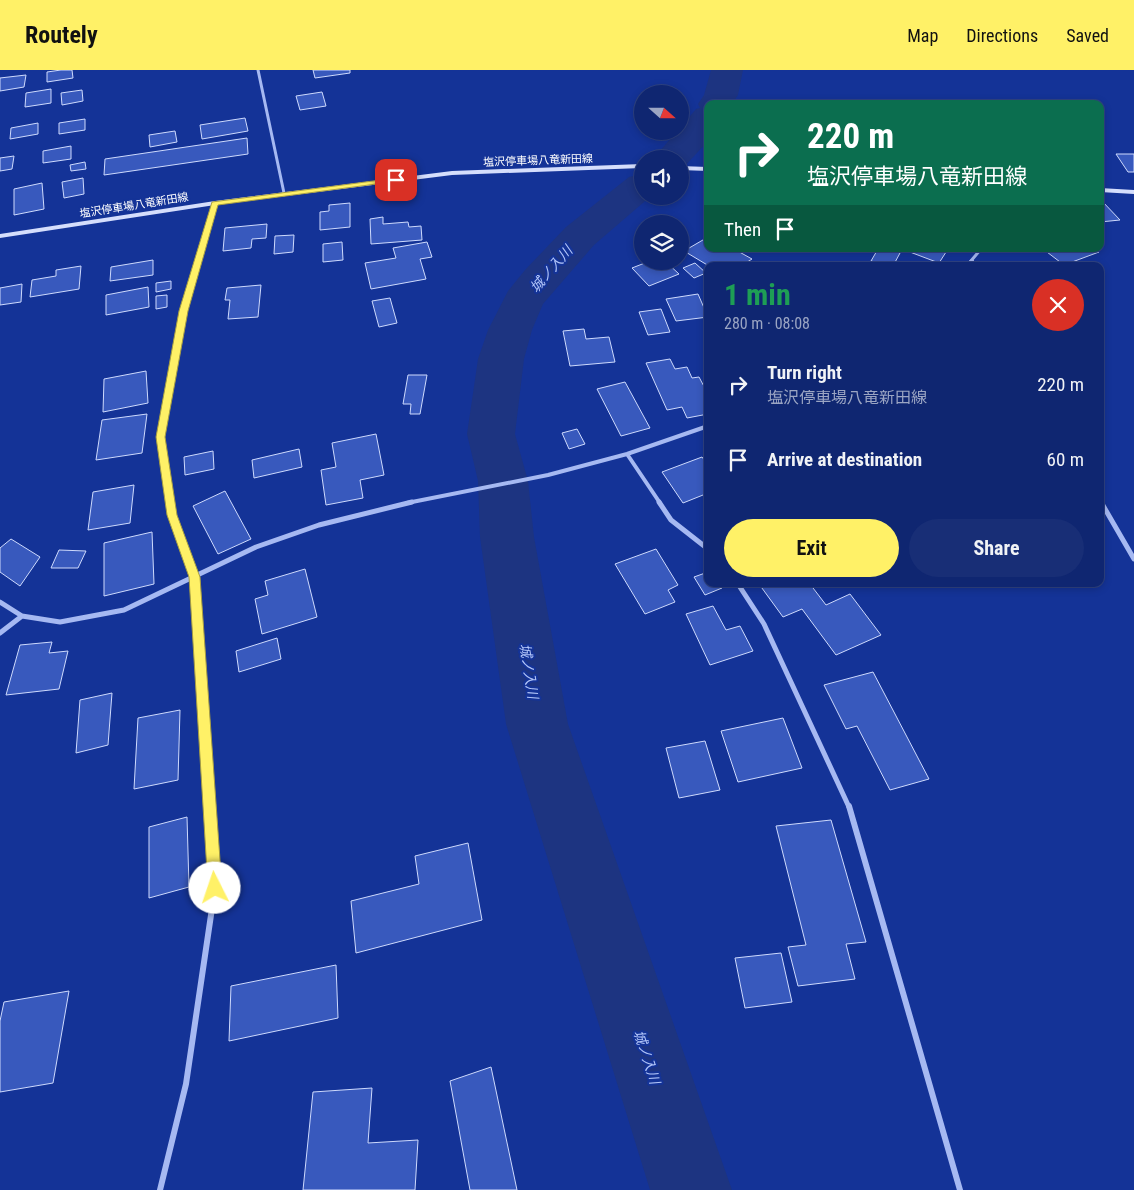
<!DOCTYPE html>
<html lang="en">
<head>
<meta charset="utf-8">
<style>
	body { margin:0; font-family:"Roboto Condensed","Noto Sans JP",sans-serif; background:#182e76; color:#f1f3f6; height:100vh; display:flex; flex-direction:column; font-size:19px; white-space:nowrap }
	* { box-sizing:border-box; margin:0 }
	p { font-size:16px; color:#9ba5c3 }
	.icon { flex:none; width:28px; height:28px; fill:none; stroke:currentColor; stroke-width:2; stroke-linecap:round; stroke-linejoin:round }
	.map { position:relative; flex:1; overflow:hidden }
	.drawer { position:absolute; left:704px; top:192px; width:400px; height:325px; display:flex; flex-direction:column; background:#0f2671; border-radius:10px; box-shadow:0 2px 8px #0003,0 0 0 1px #2f4384 }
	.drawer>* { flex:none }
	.banner { position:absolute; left:704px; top:30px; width:400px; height:152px; border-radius:10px; box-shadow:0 2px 8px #0003,0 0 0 1px #2f4384; background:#0b6e4f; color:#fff; overflow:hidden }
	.needle { width:32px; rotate:111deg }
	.fabs { position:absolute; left:634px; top:15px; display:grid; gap:10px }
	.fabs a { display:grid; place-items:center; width:55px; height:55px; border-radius:50%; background:#0f2671; box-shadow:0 2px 8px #0003,0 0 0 1px #2f4384; font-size:25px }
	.pin { position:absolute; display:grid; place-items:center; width:42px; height:42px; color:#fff; margin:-21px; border-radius:10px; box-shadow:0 2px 8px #0006 }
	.me { position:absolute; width:55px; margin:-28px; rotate:356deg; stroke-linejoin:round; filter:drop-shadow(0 0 4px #0008) }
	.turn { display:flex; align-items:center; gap:18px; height:105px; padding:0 20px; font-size:22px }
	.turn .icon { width:65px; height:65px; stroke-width:2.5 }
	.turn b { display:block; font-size:35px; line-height:42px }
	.then { display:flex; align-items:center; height:48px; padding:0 20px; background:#0003; gap:10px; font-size:19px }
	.round { display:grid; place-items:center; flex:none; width:52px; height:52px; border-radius:26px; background:#182e76 }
	.overview { display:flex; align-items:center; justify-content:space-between; height:85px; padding:0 20px }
	h1 { font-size:30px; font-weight:700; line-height:38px; color:#1e9e55 }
	.cta { display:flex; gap:10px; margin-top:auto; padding:10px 20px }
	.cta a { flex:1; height:58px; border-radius:30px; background:#fff167; color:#111; font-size:20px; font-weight:700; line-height:58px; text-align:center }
	.cta a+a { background:#182e76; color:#f1f3f6 }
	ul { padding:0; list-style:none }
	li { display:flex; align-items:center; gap:15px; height:75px; padding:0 20px }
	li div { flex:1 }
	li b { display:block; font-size:19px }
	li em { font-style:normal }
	header { display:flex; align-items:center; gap:30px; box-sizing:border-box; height:70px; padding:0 25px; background:#fff167; color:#111 }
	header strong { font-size:24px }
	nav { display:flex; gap:28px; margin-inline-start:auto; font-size:18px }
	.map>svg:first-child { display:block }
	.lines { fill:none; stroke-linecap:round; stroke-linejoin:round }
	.river { fill:#1d3481; fill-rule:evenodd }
	.building { fill:#3859bd; stroke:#cedafd }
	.street-far3 { stroke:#a6b9f2; stroke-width:3 }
	.street-far2 { stroke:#a6b9f2; stroke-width:4 }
	.street-far1 { stroke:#a6b9f2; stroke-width:5 }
	.street { stroke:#a6b9f2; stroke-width:6 }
	.secondary { fill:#d5defc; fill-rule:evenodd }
	.route { fill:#fff167; stroke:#a69d43 }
	.labels { text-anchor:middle; stroke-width:4; stroke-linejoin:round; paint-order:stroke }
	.far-street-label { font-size:11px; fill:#fff; stroke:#143397 }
	.water-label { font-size:14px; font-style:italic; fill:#b2c5f9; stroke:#143397 }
</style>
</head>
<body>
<header>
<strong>Routely</strong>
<nav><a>Map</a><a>Directions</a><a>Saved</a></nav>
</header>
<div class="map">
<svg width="1134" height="1120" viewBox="0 0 1134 1120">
	<rect width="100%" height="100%" fill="#143397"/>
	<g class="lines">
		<!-- river -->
		<path class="river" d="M711 0H743L738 25 732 34H708V71L684 97 680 98V89H653L677 61H680V58L696 39 700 38 698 34 704 25Z
			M642 104V126H651L594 175 543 234 532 260 524 289 515 364 528 411 534 467 568 654 732 1120H650L506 654 480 467 478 411 467 364 478 289 488 260 508 221 525 200 566 157 629 107Z"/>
	</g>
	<!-- building -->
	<path class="building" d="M61 0H72L73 8 47 12V2Z
		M313 0H350V3L315 8Z
		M26 5 24 17 0 21V8Z
		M51 19V33L25 37 26 23Z
		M82 20 83 31 62 35 61 23Z
		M322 22 326 36 300 40 296 26Z
		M245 48 248 61 202 69 200 55Z
		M85 49V60L59 64V53Z
		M38 53V64L10 69 11 58Z
		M175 61 177 72 150 77 149 65Z
		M247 68 248 84 104 105 105 89Z
		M71 76V89L43 93V81Z
		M1116 84H1134V102H1128Z
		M14 86 12 99 0 101V88Z
		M85 92 86 99 71 101 70 95Z
		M83 108 84 124 64 128 62 112Z
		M42 113 44 139 14 145V119Z
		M1100 131H1102L1120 150 1100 152Z
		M350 133V157L320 160V142L329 141V135Z
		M383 147V154L408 152 409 157 421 156 422 170 371 174 370 149Z
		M267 154 266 168 252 169 251 178 223 181 225 158Z
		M294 165 293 182 274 184 275 166Z
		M708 167V179H734L752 189 741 196H719L715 194 709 196 684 181Z
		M342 172 343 190 323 192V174Z
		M427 172 432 187 420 189 426 209 371 219 365 193 396 188 393 178Z
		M878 179H887L900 183 893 196 871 191Z
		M902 179H948L939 193Z
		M1043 179H1094L1099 182 1064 195Z
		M153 190V205L110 211 111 197Z
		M650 191H665L679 204 649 216 632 198Z
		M695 193 706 203 694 208 683 198Z
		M81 196 79 219 30 227 32 210 56 206V200Z
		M171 211V219L156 222V213Z
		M22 214 21 232 0 235V218Z
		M261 215 258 247 228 249 230 230H225L227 218Z
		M148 217 149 237 106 245V225Z
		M698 224 708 247 676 251 666 229Z
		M167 225V237L156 239V226Z
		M390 228 397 253 379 257 372 231Z
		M661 239 670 262 648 265 639 242Z
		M584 259 586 269 609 267 615 292 570 296 563 261Z
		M670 289 675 299 687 297 692 308 699 307 708 324V344L687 348 682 337 667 340 646 293Z
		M146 301 148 333 103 342 104 309Z
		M408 305H427L420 344H410L411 334H403Z
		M625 312 650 358 621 366 597 319Z
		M147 344 142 383 96 390 102 350Z
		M577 359 585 374 569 379 562 363Z
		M376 364 384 405 360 410 363 428 326 435 321 400 336 397 332 373Z
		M299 379 302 397 254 408 252 390Z
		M213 381 214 399 185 405 184 387Z
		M702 387 708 395V423L683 433 662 402Z
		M134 415 130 453 88 460 93 422Z
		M225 421 251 469 218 484 193 436Z
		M152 462 154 514 104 526V473Z
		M11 469 40 487 20 516 0 502V478Z
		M656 479 678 515 668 520 675 532 645 544 615 494Z
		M59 480 86 481 78 498H51Z
		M305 499 317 547 262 564 255 529 268 525 265 511Z
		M708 502V514H719L722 518 705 525 694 507Z
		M759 514H810L826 535 850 524 881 565 836 585 802 539 783 547Z
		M713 536 726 560 740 556 753 581 710 595 686 544Z
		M277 568 281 589 239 602 236 581Z
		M52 572 49 583 68 581 59 619 6 625 20 575Z
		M873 602 929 709 890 720 857 656 846 659 824 615Z
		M112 623 108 675 76 683 80 630Z
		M180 640 178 710 134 719 138 648Z
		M783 648 802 698 738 712 721 661Z
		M705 671 720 720 679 728 666 678Z
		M187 747 189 817 149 828V757Z
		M831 750 866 872 846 874 855 909 798 916 788 877 806 875 776 756Z
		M468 773 482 850 356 883 351 831 419 814 415 786Z
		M781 883 792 932 745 938 735 888Z
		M336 895 338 948 229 971 231 916Z
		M69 921 53 1013 0 1022V951L4 932Z
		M491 997 517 1120H470L450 1011Z
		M372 1018 368 1073 418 1070 415 1120H303L313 1022Z"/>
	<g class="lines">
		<!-- street-far3 -->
		<path class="street-far3" d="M258 0 284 123
			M198 192 215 133
			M970 192 981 179"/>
		<!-- street-far2 -->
		<path class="street-far2" d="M967 196 972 191
			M627 384 660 433
			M1100 430 1102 433
			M170 433 160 367 184 241 198 191
			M407 433 548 405 627 384 708 356"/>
		<!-- street-far1 -->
		<path class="street-far1" d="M170 432 172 445 195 507 210 737
			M659 432 671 450 708 479
			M1101 432 1134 489
			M738 514 764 554 849 737
			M0 532 22 546 60 552 124 540 256 477 319 455 412 432
			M0 563 22 546"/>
		<!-- street -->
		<path class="street" d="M849 736 960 1120
			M160 1120 186 1014 215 818 210 736"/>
		<!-- secondary -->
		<path class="secondary" d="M642 94V98L452 105 215 135 0 168V164L215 131 452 101Z
			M680 96 708 97V101L680 100Z
			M1100 118 1134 120V124L1100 122Z"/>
	</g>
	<!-- route -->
	<path class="route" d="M396 108 400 110 399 111 218 135 188 241 165 367 177 445 200 507 222 818 220 822 215 824 210 822 208 818 189 507 167 445 156 367 179 241 212 132Z"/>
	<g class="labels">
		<!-- far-street labels -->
		<g class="far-street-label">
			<text transform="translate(538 90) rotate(-2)" y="4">塩沢停車場八竜新田線</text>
			<text transform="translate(134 135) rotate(-9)" y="4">塩沢停車場八竜新田線</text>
		</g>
		<!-- water labels -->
		<g class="water-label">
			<text transform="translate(551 199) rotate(-49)" y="5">城ノ入川</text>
			<text transform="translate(529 601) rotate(81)" y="5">城ノ入川</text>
			<text transform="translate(647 987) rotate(72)" y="5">城ノ入川</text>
		</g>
	</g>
</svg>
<div class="fabs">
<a><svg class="needle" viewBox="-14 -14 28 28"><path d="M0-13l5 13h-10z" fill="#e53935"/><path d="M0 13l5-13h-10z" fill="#9ba5c3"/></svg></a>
<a><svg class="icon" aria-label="sound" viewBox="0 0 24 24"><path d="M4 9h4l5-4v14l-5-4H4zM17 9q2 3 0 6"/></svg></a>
<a><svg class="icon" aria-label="layers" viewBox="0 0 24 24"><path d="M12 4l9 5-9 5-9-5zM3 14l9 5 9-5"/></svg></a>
</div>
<div class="pin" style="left:396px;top:110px;background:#d93025"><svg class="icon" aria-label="arrive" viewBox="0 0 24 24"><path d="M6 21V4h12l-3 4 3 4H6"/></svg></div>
<svg class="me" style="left:215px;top:818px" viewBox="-20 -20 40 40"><circle r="19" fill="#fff"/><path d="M0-13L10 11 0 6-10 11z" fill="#fff167"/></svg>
<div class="banner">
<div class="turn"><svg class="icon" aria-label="right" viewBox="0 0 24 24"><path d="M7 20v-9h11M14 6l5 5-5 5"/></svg><div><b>220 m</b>塩沢停車場八竜新田線</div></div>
<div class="then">Then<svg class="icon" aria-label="arrive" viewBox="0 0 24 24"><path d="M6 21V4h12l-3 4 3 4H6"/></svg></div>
</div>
<section class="drawer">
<div class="overview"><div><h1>1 min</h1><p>280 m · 08:08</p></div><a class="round" style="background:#d93025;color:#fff"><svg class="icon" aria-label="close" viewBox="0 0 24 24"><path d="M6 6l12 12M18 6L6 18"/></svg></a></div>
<ul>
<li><svg class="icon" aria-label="right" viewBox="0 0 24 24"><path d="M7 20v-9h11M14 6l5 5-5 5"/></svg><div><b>Turn right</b><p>塩沢停車場八竜新田線</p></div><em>220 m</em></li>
<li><svg class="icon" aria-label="arrive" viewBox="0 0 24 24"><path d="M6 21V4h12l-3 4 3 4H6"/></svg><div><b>Arrive at destination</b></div><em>60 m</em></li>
</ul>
<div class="cta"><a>Exit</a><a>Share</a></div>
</section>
</div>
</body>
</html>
